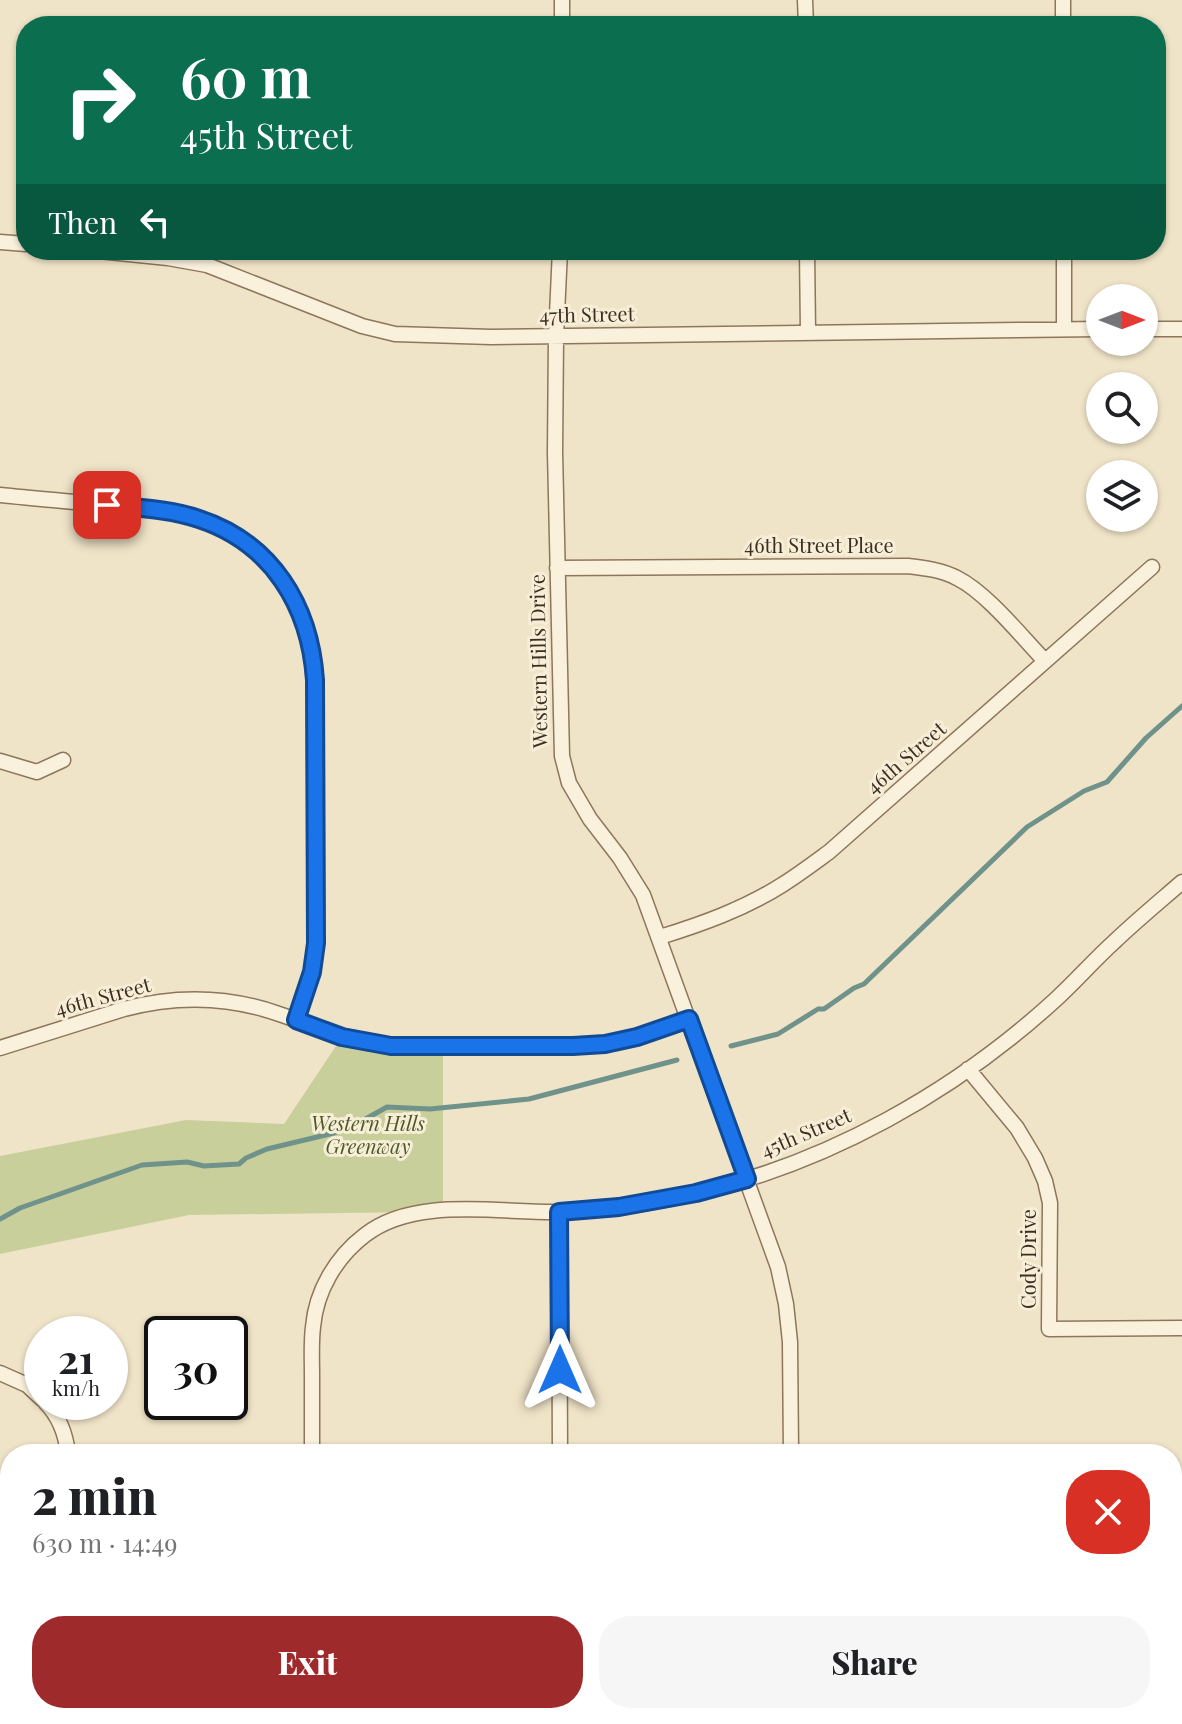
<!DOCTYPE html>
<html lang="en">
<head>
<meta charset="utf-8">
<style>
	body { margin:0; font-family:"Playfair Display",serif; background:#f6f6f6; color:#202124; height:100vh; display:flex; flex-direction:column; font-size:30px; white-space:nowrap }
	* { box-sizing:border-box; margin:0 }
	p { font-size:26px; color:#757577 }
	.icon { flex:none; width:44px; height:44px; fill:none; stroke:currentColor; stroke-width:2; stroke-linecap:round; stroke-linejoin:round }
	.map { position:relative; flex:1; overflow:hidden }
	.details { position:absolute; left:0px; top:1444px; width:1182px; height:280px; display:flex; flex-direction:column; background:#fff; border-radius:32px 32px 0 0; box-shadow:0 2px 6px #0004 }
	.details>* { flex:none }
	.top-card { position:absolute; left:16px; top:16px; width:1150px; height:244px; border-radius:32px; box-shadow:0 2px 6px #0004; background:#0b6e4f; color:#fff; overflow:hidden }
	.needle { width:52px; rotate:90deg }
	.fabs { position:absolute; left:1086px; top:284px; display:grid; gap:16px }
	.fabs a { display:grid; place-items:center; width:72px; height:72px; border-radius:50%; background:#fff; box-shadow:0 2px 6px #0004; font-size:40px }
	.speed { position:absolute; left:24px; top:1316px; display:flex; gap:16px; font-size:40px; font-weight:700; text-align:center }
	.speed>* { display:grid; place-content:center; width:104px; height:104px; border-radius:50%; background:#fff; box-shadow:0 2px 6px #0004; line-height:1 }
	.speed small { font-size:20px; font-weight:400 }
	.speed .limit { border:4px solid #111; border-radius:12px; background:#fff; color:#111 }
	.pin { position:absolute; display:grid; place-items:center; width:68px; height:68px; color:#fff; margin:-34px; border-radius:16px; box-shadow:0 4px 12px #0006 }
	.me { position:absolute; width:88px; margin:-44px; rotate:0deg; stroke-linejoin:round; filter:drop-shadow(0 0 6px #0008) }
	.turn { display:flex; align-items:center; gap:28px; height:168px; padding:0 32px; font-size:36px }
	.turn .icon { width:104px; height:104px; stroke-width:2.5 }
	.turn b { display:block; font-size:56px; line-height:68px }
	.then { display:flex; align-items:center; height:76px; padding:0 32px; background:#0003; gap:16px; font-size:30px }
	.round { display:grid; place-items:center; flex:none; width:84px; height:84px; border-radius:32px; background:#f6f6f6 }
	.overview { display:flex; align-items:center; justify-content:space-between; height:136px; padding:0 32px }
	h1 { font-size:48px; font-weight:800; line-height:60px }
	.button { display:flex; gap:16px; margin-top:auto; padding:16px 32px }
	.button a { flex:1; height:92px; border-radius:32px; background:#9e2a2b; color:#fff; font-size:32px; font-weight:800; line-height:92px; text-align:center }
	.button a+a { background:#f6f6f6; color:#202124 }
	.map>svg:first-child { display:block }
	.green { fill:#c9cf9b }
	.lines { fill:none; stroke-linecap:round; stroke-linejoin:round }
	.stream { stroke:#6f938a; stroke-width:5 }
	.minor-casing { stroke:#8d765c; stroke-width:17 }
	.minor { stroke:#faf1dc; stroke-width:14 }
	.route-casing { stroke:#114b97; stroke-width:20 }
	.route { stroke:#1a73e8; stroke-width:14 }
	.labels { text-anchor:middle; stroke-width:6; stroke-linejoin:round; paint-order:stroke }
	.street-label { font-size:20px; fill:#3d2e20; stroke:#f7eed8 }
	.park-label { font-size:20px; font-style:italic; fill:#4d5a26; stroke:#f7eed8 }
</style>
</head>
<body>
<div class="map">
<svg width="1182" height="1724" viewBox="0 0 1182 1724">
	<rect width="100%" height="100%" fill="#f0e4c8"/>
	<!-- green -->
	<path class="green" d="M342 1037 443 1046V1210L416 1212 189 1215 0 1254V1156L186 1120 284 1124Z"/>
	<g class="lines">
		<!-- stream -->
		<path class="stream" d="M731 1046 778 1034 818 1009H824L854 988 864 984 1027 827 1084 791 1107 782 1146 738 1182 706
			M0 1219 20 1208 142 1165 187 1162 204 1166 239 1164 246 1158 267 1149 334 1133 353 1126 387 1107 430 1109 529 1099 677 1060"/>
		<!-- minor casing -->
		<g class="minor-casing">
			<path id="minor" d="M562 0V26
				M805 0 806 26
				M1063 0V26
				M0 242 26 244
				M89 250 168 258 207 265 362 326 395 334 491 337 1100 329
				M560 250 556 336 555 452 562 756 569 783 590 819 620 858 643 895 778 1267 786 1304 790 1342 791 1454
				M807 250 808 332
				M1064 250V329
				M1144 329H1182
				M0 495C39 499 78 502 116 506 145 509 174 510 201 520 273 546 310 606 315 680L316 943 312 972 296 1020
				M557 568 908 566C925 568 942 570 957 578 987 593 1021 636 1045 661
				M0 761 37 772 63 760
				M660 937C702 924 744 909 782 885 798 875 814 863 829 852L1152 567
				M0 1048 124 1009C177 995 228 996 279 1014 306 1023 332 1035 359 1041 395 1049 432 1046 468 1046 511 1046 566 1051 608 1043 636 1038 662 1028 689 1019
				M968 1069 1017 1128 1035 1158 1045 1181 1050 1203 1049 1329 1182 1328
				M559 1212 560 1454
				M0 1373 27 1385 42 1399
				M45 1402C59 1416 66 1435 68 1454
				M312 1454C312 1428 312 1402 312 1375 312 1360 311 1343 313 1327 316 1291 336 1257 365 1235 415 1196 498 1213 558 1212 604 1210 651 1204 696 1193 828 1163 954 1092 1054 1001 1075 982 1093 961 1114 942 1136 921 1159 902 1182 882
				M1172 1572H1182
				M562 1714V1724
				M794 1714V1724
				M63 1724 65 1714"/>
		</g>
		<!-- minor -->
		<use href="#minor" class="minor"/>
	</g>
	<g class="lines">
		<!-- route casing -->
		<g class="route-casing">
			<path id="route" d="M107 505C138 508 170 509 199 519 272 543 310 606 315 680L316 943 312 972 296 1020 342 1037 391 1046H573L605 1044 637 1037 689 1019 747 1179 696 1193 619 1207 559 1212 560 1370"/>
		</g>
		<!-- route -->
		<use href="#route" class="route"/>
	</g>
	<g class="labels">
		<!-- street labels -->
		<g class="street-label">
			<text transform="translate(587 315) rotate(-1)" y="7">47th Street</text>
			<text x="819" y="553">46th Street Place</text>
			<text transform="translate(539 661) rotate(-91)" y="7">Western Hills Drive</text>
			<text transform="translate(906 758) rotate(-41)" y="7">46th Street</text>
			<text transform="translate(103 997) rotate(-15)" y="7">46th Street</text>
			<text transform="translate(806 1133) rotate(-23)" y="7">45th Street</text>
			<text transform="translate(1029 1259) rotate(-90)" y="7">Cody Drive</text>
		</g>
		<!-- park labels -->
		<g class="park-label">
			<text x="368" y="1131">Western Hills<tspan x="368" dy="23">Greenway</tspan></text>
		</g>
	</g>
</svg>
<div class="fabs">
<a><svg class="needle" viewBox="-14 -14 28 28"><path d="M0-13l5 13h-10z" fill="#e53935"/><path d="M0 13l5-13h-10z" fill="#757577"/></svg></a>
<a><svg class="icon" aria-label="search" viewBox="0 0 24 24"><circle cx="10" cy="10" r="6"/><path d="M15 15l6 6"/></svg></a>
<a><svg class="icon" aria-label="layers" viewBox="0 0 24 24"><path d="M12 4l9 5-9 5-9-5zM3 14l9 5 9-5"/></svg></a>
</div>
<div class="speed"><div>21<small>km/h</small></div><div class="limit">30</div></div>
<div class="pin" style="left:107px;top:505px;background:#d93025"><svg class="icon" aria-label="arrive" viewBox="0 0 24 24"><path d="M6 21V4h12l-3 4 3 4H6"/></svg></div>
<svg class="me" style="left:560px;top:1370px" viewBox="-20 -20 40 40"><path d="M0-17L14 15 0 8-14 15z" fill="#1a73e8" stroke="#fff" stroke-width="4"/></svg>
<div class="top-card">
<div class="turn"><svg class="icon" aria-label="right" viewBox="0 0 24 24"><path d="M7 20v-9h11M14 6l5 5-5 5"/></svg><div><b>60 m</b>45th Street</div></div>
<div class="then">Then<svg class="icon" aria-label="left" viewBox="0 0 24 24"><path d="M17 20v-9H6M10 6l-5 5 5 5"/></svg></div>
</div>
<section class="details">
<div class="overview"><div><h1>2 min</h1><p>630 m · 14:49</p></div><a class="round" style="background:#d93025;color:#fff"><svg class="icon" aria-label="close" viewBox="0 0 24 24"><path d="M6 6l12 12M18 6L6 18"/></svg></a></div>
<div class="button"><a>Exit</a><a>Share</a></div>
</section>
</div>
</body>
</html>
